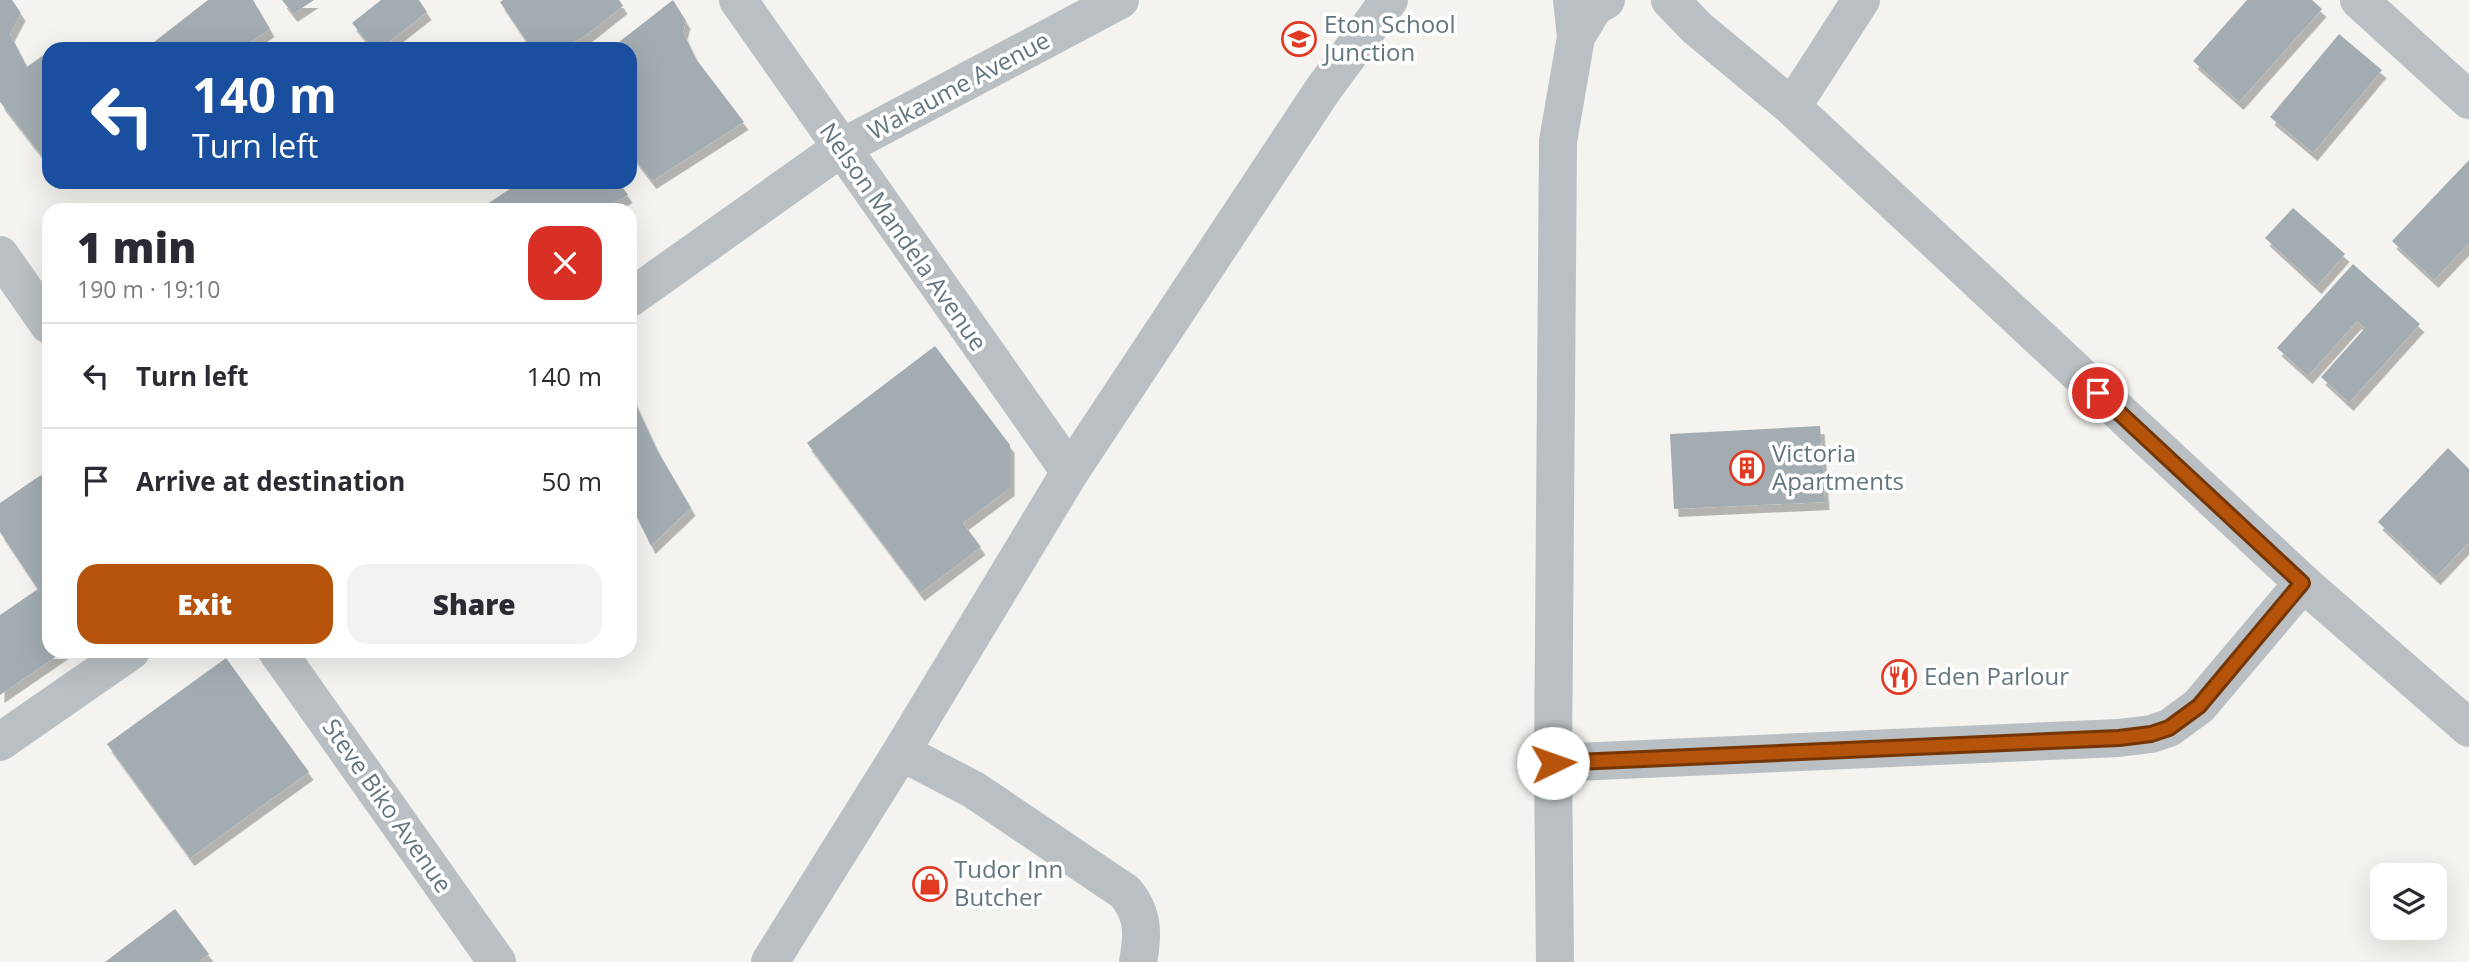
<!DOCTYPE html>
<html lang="en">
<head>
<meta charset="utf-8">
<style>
	body { margin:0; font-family:"Open Sans",sans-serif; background:#f2f2f3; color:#2b2b33; height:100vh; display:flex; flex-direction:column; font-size:26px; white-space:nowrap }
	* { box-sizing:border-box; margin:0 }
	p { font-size:23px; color:#7c7c81 }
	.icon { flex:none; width:38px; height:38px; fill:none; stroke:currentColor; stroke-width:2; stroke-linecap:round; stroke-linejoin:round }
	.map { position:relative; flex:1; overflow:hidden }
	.drawer { position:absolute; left:42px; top:203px; width:595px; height:455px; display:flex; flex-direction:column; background:#fff; border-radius:21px; box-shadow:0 7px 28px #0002 }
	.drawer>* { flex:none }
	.top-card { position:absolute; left:42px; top:42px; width:595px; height:147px; border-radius:21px; box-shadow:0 7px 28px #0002; background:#1a4fa0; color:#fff; overflow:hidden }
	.fabs { position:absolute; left:2370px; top:863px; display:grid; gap:14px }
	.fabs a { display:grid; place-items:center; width:77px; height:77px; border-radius:14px; background:#fff; box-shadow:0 7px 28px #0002; font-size:35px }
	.pin { position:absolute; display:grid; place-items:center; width:60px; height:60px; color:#fff; margin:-30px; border:4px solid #fff; border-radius:50%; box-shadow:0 2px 7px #0007 }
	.me { position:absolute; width:77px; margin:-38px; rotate:87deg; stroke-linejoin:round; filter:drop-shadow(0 0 5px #0008) }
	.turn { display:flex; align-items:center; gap:24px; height:147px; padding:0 35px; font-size:32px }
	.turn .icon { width:91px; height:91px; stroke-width:2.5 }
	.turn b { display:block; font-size:49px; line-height:60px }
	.round { display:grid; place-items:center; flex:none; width:74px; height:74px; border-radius:21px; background:#f2f2f3 }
	.summary { display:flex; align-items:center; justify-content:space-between; height:119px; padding:0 35px }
	h1 { font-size:42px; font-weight:800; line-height:52px }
	.primary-button { display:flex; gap:14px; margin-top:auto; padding:14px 35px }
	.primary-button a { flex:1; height:80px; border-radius:21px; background:#b45309; color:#fff; font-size:28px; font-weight:800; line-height:80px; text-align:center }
	.primary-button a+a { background:#f2f2f3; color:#2b2b33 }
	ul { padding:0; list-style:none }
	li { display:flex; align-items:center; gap:21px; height:105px; padding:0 35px; border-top:2px solid #e1e1e2 }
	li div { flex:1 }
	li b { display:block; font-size:26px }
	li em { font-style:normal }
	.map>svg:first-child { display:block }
	.building { fill:#a3adb1; filter:url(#shadow) }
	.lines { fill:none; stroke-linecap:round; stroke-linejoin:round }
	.minor { stroke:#b9bfc2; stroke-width:38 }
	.route-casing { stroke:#753606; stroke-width:18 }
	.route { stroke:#b45309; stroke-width:12 }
	.labels { text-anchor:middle; stroke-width:7; stroke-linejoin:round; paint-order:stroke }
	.poi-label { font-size:24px; fill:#637680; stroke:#fff; text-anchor:start }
	.street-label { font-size:24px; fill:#637680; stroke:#fff }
</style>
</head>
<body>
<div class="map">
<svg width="2469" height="962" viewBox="0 0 2469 962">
	<defs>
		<filter id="shadow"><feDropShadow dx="4.5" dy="8" stdDeviation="0" flood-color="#0004"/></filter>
	</defs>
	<rect width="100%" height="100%" fill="#f4f3ef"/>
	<!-- building -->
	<path class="building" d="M0 0H12L21 13 10 34 27 67 46 53 49 57V165L0 102Z
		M208 0H253L270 29 240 49H145Z
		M282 0H314L293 14Z
		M381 0H419L427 12 380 49H373L352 23Z
		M503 0H619L623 6 589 33 563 49H536L531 48 500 2Z
		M673 0 686 21 683 32 696 59 744 122 652 181 630 153V49H610Z
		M2247 0H2312L2322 9 2239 102 2193 61Z
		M2339 34 2382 70 2313 153 2270 117Z
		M2469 160V243L2434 280 2392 241Z
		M520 182H619L628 195 602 210H490L486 205Z
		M2293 208 2345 254 2317 286 2265 238Z
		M2353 264 2420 324 2349 403 2321 377 2365 328 2357 321 2308 376 2277 348Z
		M935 346 1010 445V488L963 523 981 547 920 593 807 443Z
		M630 392 656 448 691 508 651 546 630 503Z
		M1820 426 1825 502 1674 509 1670 434Z
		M2448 448 2469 469V542L2436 577 2378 522Z
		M41 475 49 487V651H64L0 695V615L38 589 0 532V503Z
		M226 658 309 772 190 858 107 744Z
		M175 909 209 954 198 962H105Z"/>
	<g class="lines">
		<!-- minor -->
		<path class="minor" d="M738 0 1070 472
			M1670 0 1697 28 1792 107 2303 583 2469 728
			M2359 0 2469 100
			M1576 37 1594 7 1606 0
			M1792 107 1861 0
			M0 255 49 325
			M630 298 841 148 1120 0
			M277 651 497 962
			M0 742 131 651
			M901 752 974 790 1125 892C1144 914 1143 935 1138 962
			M1553 763 2119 738 2151 734 2169 728 2199 706 2303 583
			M770 962 901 752 1070 472 1322 91 1389 0
			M1555 962 1553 763 1558 141 1576 37 1572 0"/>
	</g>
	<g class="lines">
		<!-- route casing -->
		<g class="route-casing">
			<path id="route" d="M1553 763 2119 738 2151 734 2169 728 2199 706 2302 583 2098 393"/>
		</g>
		<!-- route -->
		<use href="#route" class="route"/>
	</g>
	<!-- icons -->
	<defs>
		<g id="school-ring" transform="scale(1.75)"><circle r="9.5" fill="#fff" stroke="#e03a23" stroke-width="1.5"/><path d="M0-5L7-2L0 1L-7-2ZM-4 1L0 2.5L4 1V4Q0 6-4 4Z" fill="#e03a23"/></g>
		<g id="building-ring" transform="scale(1.75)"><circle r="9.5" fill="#fff" stroke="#e03a23" stroke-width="1.5"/><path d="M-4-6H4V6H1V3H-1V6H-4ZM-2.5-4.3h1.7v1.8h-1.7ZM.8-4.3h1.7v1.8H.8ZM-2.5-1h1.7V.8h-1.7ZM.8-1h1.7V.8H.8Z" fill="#e03a23"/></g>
		<g id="restaurant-ring" transform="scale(1.75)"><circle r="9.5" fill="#fff" stroke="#e03a23" stroke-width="1.5"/><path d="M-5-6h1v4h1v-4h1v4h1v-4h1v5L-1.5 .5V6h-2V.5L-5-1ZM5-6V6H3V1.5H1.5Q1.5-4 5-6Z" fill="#e03a23"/></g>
		<g id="shop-ring" transform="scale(1.75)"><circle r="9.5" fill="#fff" stroke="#e03a23" stroke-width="1.5"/><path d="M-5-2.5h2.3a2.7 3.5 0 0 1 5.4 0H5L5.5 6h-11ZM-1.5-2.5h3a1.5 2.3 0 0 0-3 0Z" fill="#e03a23"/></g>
	</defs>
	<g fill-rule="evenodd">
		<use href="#school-ring" x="1299" y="39"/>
		<use href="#building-ring" x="1747" y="468"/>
		<use href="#restaurant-ring" x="1899" y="677"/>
		<use href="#shop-ring" x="930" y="884"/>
	</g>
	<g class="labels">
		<!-- poi labels -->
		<g class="poi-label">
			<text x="1324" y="33">Eton School<tspan x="1324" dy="28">Junction</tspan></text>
			<text x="1772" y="462">Victoria<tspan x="1772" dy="28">Apartments</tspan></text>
			<text x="1924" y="685">Eden Parlour</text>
			<text x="954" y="878">Tudor Inn<tspan x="954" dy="28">Butcher</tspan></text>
		</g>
		<!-- street labels -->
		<g class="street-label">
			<text transform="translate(959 86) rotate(-28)" y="8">Wakaume Avenue</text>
			<text transform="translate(903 237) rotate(55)" y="8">Nelson Mandela Avenue</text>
			<text transform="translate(387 806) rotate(55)" y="8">Steve Biko Avenue</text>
		</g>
	</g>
</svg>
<div class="fabs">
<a><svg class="icon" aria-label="layers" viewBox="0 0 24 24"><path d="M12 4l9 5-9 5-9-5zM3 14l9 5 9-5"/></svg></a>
</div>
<div class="pin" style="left:2098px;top:393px;background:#d93025"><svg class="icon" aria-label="arrive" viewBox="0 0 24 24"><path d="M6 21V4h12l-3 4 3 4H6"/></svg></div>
<svg class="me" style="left:1553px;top:763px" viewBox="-20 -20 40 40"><circle r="19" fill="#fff"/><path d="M0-13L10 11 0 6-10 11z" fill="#b45309"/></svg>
<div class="top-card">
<div class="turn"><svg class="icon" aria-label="left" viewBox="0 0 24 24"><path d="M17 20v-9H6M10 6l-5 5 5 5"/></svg><div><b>140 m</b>Turn left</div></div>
</div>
<section class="drawer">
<div class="summary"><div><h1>1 min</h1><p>190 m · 19:10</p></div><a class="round" style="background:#d93025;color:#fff"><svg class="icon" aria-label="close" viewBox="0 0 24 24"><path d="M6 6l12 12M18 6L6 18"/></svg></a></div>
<ul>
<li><svg class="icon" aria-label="left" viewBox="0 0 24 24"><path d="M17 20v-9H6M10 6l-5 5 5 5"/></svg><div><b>Turn left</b></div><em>140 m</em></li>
<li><svg class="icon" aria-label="arrive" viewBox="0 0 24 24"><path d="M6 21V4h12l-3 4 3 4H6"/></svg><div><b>Arrive at destination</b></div><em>50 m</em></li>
</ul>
<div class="primary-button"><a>Exit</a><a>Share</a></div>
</section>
</div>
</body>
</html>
